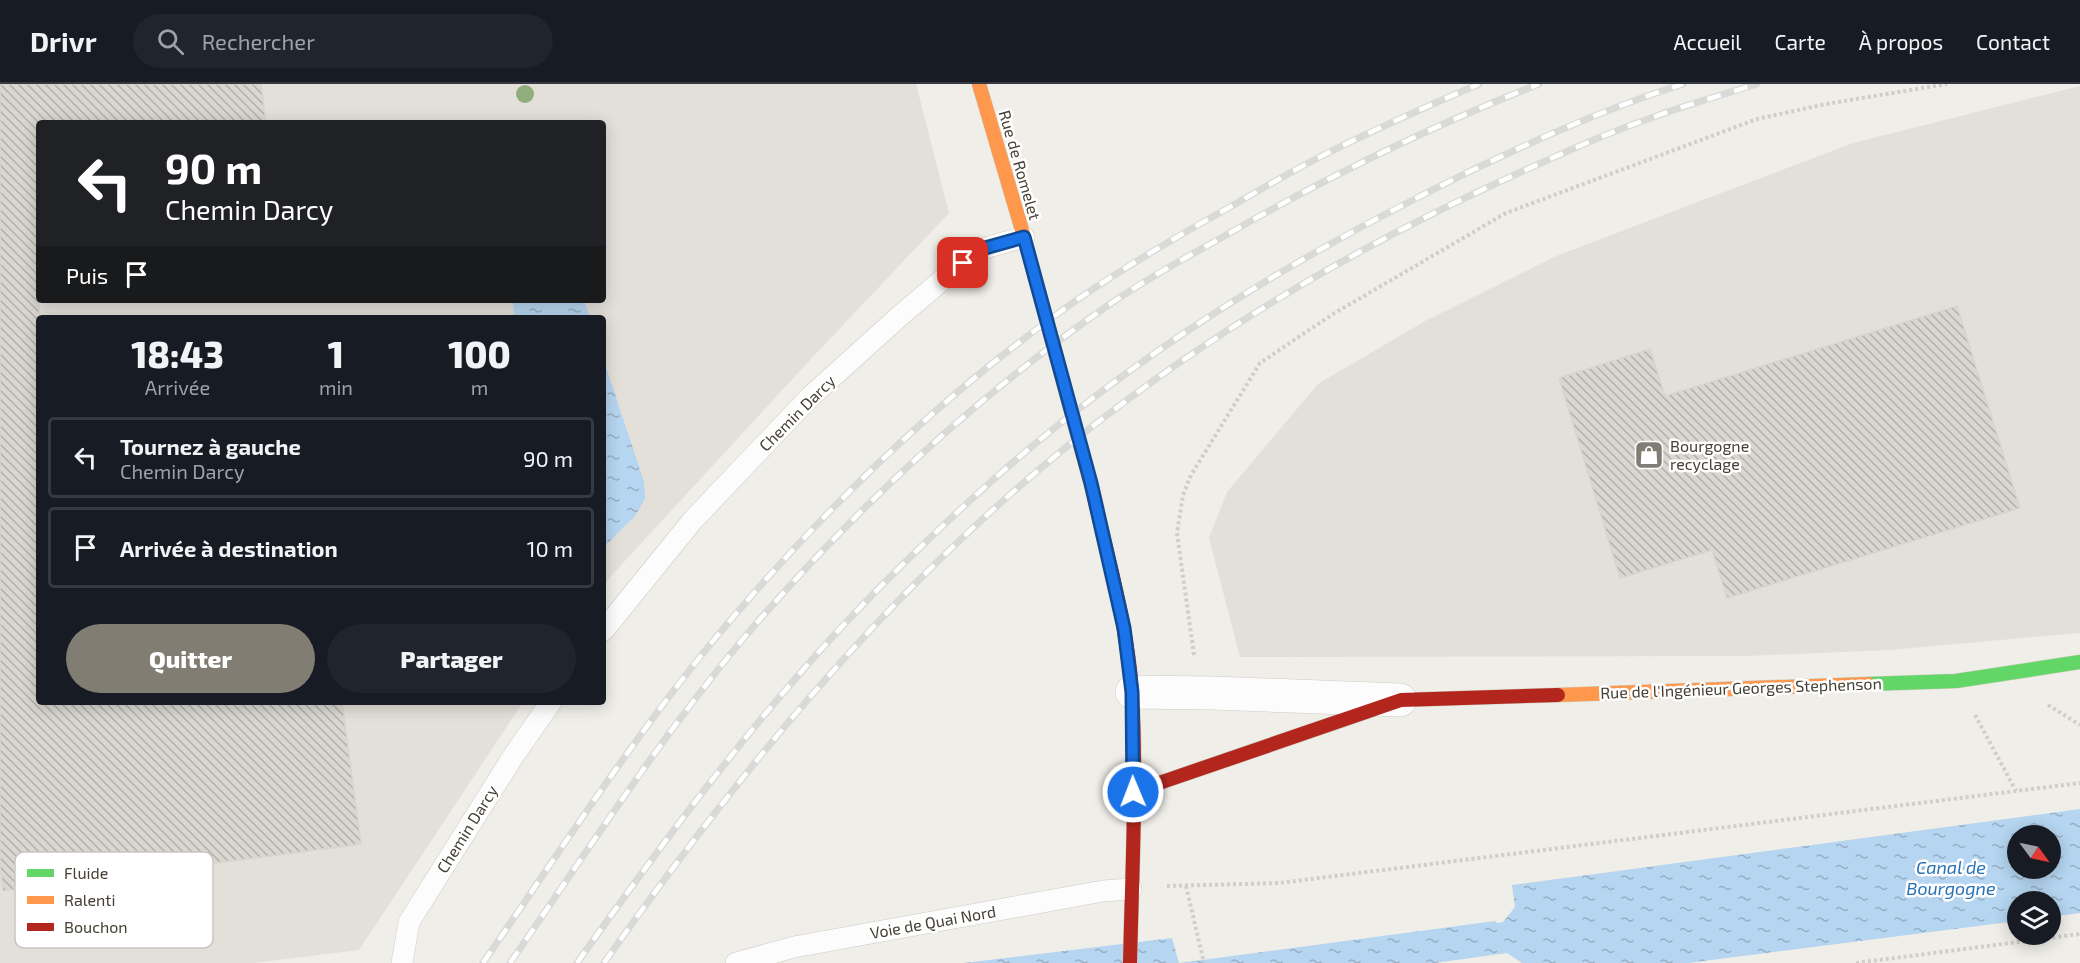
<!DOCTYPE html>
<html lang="fr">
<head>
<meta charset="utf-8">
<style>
	body { margin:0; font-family:"Exo 2",sans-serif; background:#20242c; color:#f1f3f6; height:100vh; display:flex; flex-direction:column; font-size:22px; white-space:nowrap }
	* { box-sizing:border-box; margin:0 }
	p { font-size:20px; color:#9ea1a6 }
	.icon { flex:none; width:33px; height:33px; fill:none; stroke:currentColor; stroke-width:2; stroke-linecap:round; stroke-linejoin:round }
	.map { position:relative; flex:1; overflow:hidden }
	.details { position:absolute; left:36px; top:231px; width:570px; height:390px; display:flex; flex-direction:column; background:#171b24; border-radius:6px; box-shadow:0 3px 15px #0003 }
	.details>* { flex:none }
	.top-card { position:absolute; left:36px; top:36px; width:570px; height:183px; border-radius:6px; box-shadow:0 3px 15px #0003; background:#202124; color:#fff; overflow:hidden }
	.needle { width:39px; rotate:123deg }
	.tools { position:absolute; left:2007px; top:741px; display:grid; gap:12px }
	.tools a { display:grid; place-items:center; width:54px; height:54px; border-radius:50%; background:#171b24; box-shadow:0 3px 15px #0003; font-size:30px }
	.pin { position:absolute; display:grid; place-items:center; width:51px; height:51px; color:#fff; margin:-26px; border-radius:12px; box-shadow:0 3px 9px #0006 }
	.me { position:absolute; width:66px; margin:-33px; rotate:359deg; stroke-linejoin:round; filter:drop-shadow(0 0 4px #0008) }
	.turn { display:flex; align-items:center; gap:21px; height:126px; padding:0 30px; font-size:27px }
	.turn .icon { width:78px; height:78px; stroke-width:2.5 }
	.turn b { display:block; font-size:42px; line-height:51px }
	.then { display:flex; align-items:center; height:57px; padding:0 30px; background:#0003; gap:12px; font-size:22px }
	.eta { display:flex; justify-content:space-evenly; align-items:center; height:102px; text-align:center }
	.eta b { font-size:36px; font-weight:800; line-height:42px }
	.action { display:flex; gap:12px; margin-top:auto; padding:12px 30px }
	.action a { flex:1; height:69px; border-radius:36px; background:#817d73; color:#fff; font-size:24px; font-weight:800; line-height:69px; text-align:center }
	.action a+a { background:#20242c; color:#f1f3f6 }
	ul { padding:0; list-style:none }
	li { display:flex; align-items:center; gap:18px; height:81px; margin:0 12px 9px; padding:0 18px; border:3px solid #363941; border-radius:6px }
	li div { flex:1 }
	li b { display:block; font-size:22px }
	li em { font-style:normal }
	header { display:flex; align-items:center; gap:36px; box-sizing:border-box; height:84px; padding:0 30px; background:#171b24; border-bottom:2px solid #363941 }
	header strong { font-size:28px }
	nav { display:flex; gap:33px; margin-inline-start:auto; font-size:21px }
	.search { width:420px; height:54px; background:#20242c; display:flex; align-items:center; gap:15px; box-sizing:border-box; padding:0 21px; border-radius:33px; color:#9ea1a6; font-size:22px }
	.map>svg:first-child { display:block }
	.industrial { fill:#e3dfd9; fill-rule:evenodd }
	.water { fill:url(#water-ripples); fill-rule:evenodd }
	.building { fill:url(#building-back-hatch); stroke:#d8d5ce; stroke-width:1.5 }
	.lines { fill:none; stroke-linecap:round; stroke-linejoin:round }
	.lane-casing { stroke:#cecbc5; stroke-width:22 }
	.street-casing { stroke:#cecbc5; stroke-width:34 }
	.fast-casing { stroke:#cfcbbe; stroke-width:15 }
	.slow-casing { stroke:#cfcbbe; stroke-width:15 }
	.jam-casing { stroke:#cfcbbe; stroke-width:15 }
	.path { stroke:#d0cec9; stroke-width:4; stroke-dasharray:3 3; stroke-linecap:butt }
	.lane { stroke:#fdfcfc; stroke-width:21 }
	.street { stroke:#fdfcfc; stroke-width:33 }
	.fast { stroke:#63d668; stroke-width:14 }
	.slow { stroke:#ff974d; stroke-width:14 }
	.jam { stroke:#b3261e; stroke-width:14 }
	.rail-casing { stroke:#d9d9d8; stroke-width:7 }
	.rail { stroke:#fff; stroke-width:4.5; stroke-dasharray:14; stroke-linecap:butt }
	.tree { fill:#8fae7c }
	.route-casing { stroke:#114b97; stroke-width:15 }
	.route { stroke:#1a73e8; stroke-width:10 }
	.labels { text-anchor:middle; stroke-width:5; stroke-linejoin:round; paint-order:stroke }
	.street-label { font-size:16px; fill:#454034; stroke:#fff }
	.poi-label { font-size:16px; fill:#454034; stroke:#fff; text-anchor:start }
	.water-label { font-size:18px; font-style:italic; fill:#2771b7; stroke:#fff }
	.key { fill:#fff; stroke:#c7c6c2; stroke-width:1.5 }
	.key-label { font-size:16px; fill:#454034 }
</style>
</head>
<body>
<header>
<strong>Drivr</strong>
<div class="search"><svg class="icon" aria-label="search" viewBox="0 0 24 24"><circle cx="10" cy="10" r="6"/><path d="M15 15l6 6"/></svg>Rechercher</div>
<nav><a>Accueil</a><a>Carte</a><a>À propos</a><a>Contact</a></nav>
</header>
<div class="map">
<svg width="2080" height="879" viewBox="0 0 2080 879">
	<defs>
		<pattern id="water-ripples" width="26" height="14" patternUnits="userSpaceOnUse" patternTransform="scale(1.5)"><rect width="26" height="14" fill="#b5d5f0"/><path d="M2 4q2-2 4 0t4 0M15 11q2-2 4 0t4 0" fill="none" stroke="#95aec3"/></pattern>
		<pattern id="building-back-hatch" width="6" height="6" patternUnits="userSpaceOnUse" patternTransform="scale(1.5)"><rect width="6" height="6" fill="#d9d7d0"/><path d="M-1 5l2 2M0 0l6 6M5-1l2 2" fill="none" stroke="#b2b0aa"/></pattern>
	</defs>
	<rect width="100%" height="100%" fill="#f0eee8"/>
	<!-- industrial -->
	<path class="industrial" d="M0 0H916L949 129 810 276 612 491 603 503V234H39V618H523L359 866 254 879H0ZM39 39H603V216H39Z
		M2080 2V549L1889 566 1746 572 1240 573 1209 454 1227 408 1318 300 1425 237 1556 172 1853 59Z"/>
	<!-- water -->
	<path class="water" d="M513 216H584L590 234H514Z
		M603 274 644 398 645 415 635 432 603 464Z
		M2080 725V829L2051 833 2050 818H2018L2017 837 1688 879H1522L1507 869 1435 879H964L1172 854 1179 879 1495 837 1497 839 1503 838 1515 823 1512 801ZM2018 752H2050V784H2018Z"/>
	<!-- building -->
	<path class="building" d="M0 0H261L266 39H39V618H342L361 760 3 807 0 782Z
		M1957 222 2020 424 1727 514 1712 466 1620 494 1559 294 1650 265 1665 312Z"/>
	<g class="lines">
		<!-- lane casing -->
		<g class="lane-casing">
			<path id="lane" d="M603 547 693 436 810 313 902 230 978 166 1024 153
				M402 879 409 838 514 671 551 618
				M736 879 794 863 1103 807 1131 805"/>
		</g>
		<!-- street casing -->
		<g class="street-casing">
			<path id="street" d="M1132 608 1213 609 1400 616"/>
		</g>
		<!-- fast casing -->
		<g class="fast-casing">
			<path id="fast" d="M1868 600 1956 597 2080 578"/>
		</g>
		<!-- slow casing -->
		<g class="slow-casing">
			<path id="slow" d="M979 0 1024 153 1094 412
				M1558 611 1868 600"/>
		</g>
		<!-- jam casing -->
		<g class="jam-casing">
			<path id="jam" d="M1094 412C1108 476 1128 543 1132 609 1137 698 1132 790 1130 879
				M1133 708 1401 616 1558 611"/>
		</g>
		<!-- path -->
		<path class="path" d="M1194 571 1177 449 1183 411 1191 391 1260 279 1333 230 1506 129 1757 35 1826 20 1947 0
			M2048 621 2080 641
			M1975 631 2016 707
			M1167 802 1279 799 2080 699
			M1186 802 1204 879
			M1856 879 2080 850"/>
		<!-- lane -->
		<use href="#lane" class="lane"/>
		<!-- street -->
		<use href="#street" class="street"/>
		<!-- fast -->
		<use href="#fast" class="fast"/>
		<!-- slow -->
		<use href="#slow" class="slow"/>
		<!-- jam -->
		<use href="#jam" class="jam"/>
		<!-- rail casing -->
		<g class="rail-casing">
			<path id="rail" d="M483 879C563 763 642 639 734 532 829 421 938 316 1056 231 1103 196 1154 166 1205 137 1241 117 1276 96 1312 77 1366 49 1423 24 1479 0
				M510 879C589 765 664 647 754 542 860 420 980 309 1113 218 1148 194 1185 174 1221 154 1323 95 1429 43 1539 0
				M577 879C672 745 770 613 886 497 947 436 1012 376 1080 324 1183 244 1295 176 1411 117 1498 72 1589 30 1683 0
				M604 879C731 699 871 526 1041 384 1185 263 1349 165 1521 88 1563 69 1607 49 1651 34 1686 21 1722 11 1757 0"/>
		</g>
		<!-- rail -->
		<use href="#rail" class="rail"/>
	</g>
	<!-- trees -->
	<circle class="tree" cx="525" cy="10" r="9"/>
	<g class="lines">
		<!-- route casing -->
		<g class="route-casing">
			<path id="route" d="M963 179 978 166 1024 153 1091 399 1124 544 1132 608 1133 708"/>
		</g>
		<!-- route -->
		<use href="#route" class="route"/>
	</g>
	<!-- icons -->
	<defs>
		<g id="shop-square" transform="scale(1.5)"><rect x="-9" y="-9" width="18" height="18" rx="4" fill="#817d73" stroke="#fff"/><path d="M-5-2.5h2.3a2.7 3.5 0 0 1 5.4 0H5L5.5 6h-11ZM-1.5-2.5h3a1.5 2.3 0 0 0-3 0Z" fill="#fff"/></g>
	</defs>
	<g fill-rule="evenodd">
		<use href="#shop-square" x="1649" y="371"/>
	</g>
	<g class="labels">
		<!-- street labels -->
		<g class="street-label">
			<text transform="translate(1020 81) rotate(74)" y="6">Rue de Romelet</text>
			<text transform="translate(797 329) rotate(-45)" y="6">Chemin Darcy</text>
			<text transform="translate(1741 604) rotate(-2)" y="6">Rue de l'Ingénieur Georges Stephenson</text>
			<text transform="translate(467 745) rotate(-58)" y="6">Chemin Darcy</text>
			<text transform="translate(933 838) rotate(-10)" y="6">Voie de Quai Nord</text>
		</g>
		<!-- poi labels -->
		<g class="poi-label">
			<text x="1670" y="368">Bourgogne<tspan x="1670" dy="18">recyclage</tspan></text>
		</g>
		<!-- water labels -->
		<g class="water-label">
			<text x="1951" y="790">Canal de<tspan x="1951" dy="21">Bourgogne</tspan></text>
		</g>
	</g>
	<!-- legend -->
	<rect x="15" y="768" width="198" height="96" rx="9" class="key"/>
	<rect x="27" y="785" width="27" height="8" fill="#63d668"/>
	<rect x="27" y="812" width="27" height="8" fill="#ff974d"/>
	<rect x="27" y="839" width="27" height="8" fill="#b3261e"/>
	<g class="key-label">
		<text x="64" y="795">Fluide</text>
		<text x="64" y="822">Ralenti</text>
		<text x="64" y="849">Bouchon</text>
	</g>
</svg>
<div class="tools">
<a><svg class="needle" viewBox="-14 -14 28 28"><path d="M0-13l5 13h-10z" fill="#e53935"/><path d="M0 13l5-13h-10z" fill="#9ea1a6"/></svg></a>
<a><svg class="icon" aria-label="layers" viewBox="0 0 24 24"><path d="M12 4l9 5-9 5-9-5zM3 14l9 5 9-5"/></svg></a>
</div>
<div class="pin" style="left:963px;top:179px;background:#d93025"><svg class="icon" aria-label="arrive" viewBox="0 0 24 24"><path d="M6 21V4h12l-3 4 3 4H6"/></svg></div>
<svg class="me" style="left:1133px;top:708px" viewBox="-20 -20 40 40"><circle r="17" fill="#1a73e8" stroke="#fff" stroke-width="3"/><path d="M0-11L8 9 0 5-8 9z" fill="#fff"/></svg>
<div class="top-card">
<div class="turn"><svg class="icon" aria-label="left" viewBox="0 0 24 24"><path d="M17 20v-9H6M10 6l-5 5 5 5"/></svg><div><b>90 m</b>Chemin Darcy</div></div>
<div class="then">Puis<svg class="icon" aria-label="arrive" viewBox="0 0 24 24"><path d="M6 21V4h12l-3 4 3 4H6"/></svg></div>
</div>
<section class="details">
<div class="eta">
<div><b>18:43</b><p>Arrivée</p></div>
<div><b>1</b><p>min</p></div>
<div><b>100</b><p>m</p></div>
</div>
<ul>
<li><svg class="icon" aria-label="left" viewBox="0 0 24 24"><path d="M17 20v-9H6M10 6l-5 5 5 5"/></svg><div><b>Tournez à gauche</b><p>Chemin Darcy</p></div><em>90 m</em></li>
<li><svg class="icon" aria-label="arrive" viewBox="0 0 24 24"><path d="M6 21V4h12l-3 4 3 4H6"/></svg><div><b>Arrivée à destination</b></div><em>10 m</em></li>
</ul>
<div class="action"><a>Quitter</a><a>Partager</a></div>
</section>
</div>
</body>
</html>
